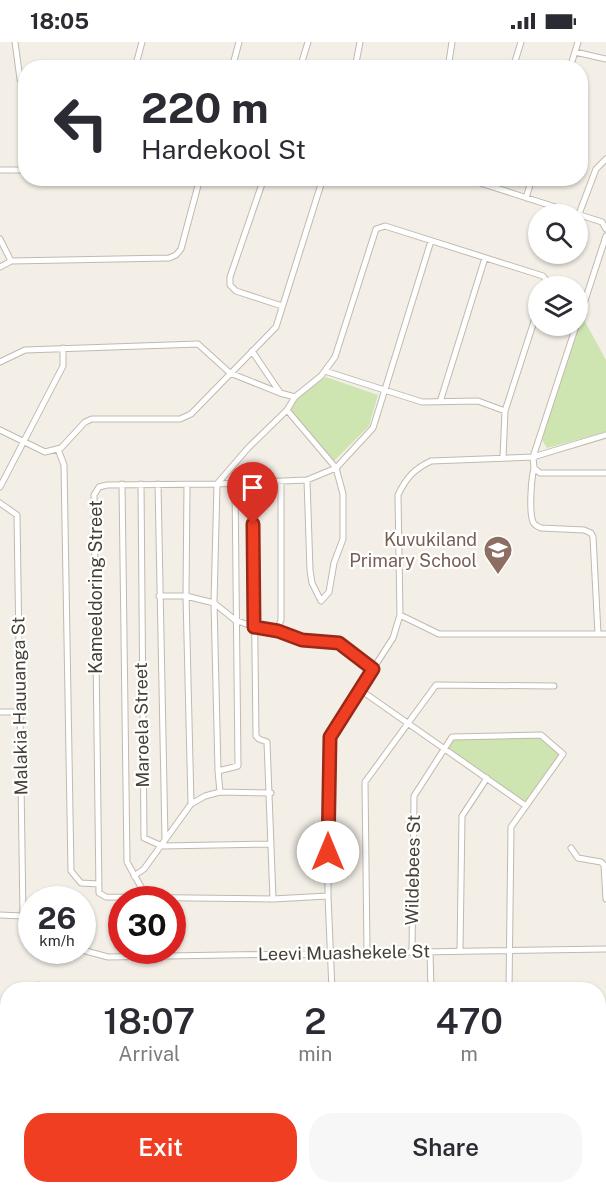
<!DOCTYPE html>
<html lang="en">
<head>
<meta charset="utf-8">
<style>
	body { margin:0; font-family:"Public Sans",sans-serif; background:#f7f7f7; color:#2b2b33; height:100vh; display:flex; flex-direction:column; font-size:22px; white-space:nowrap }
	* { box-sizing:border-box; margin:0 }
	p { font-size:20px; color:#7c7c81 }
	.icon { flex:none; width:33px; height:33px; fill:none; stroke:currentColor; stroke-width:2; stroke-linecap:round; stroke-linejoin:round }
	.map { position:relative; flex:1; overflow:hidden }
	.sheet { position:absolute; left:0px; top:940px; width:606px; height:212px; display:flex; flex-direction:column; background:#fff; border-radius:24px 24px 0 0; box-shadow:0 2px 4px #0004 }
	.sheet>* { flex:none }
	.hud { position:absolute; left:18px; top:18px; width:570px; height:126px; border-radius:24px; box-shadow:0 2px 4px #0004; background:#fff; color:#2b2b33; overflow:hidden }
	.buttons { position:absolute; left:528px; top:162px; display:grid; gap:12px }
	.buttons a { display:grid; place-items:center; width:60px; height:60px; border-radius:50%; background:#fff; box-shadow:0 2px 4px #0004; font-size:30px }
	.speed { position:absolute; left:18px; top:844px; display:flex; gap:12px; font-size:30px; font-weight:700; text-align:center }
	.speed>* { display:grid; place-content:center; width:78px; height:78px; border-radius:50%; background:#fff; box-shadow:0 2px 4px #0004; line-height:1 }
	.speed small { font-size:15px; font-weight:400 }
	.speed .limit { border:9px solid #d22; background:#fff; color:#111 }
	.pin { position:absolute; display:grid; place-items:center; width:51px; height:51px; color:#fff; margin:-62px -26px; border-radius:50% 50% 50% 0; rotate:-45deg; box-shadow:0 0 6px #0007 }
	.pin .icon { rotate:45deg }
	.me { position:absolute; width:66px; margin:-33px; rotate:0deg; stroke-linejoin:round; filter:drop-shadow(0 0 4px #0008) }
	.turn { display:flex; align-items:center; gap:21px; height:126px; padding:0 24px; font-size:27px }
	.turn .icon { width:78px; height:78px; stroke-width:2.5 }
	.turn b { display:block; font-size:42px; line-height:51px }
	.eta { display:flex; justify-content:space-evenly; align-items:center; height:102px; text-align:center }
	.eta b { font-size:36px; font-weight:600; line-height:42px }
	.cta { display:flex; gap:12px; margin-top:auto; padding:12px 24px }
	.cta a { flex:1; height:69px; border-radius:24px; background:#ef3e22; color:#fff; font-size:24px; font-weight:600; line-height:69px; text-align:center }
	.cta a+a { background:#f7f7f7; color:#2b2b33 }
	.status { display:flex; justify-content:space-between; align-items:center; height:42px; padding:0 30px; background:#fff; direction:ltr }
	.status svg { height:16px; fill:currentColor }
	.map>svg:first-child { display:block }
	.green { fill:#cee5b2 }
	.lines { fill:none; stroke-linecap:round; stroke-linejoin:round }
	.stream { stroke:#a6d0ec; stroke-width:1.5 }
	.street-casing { stroke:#c1b9ad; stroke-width:7 }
	.highway-casing { stroke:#d59c3e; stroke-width:12 }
	.street { stroke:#fff; stroke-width:5 }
	.highway { stroke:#f6c86e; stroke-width:10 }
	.route-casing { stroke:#9b2816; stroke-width:15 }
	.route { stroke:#ef3e22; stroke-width:10 }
	.labels { text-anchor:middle; stroke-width:4.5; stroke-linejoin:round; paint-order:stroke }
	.education-label { font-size:18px; fill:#785e54; stroke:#fff; text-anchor:end }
	.street-label { font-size:18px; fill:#453f36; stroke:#fff }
</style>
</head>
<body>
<div class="status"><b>18:05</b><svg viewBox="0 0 49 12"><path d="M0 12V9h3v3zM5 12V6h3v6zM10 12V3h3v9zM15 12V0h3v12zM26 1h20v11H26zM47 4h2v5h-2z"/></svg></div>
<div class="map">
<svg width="606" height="1151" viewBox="0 0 606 1151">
	<rect width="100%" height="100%" fill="#f3efe7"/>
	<!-- green -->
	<path class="green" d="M582 274 606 318V390L547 406 542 398 543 391Z
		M326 335 378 353 369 384 332 421 290 371 296 357Z
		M541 693 562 710 526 764 444 707 452 695Z
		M323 1145H379L382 1151H325Z"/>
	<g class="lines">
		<!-- stream -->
		<path class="stream" d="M38 940 46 948
			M598 1121 606 1118
			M371 1144 373 1151
			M549 1151 559 1144"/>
		<!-- street casing -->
		<g class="street-casing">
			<path id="street" d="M15 0 20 37 26 48
				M575 10 606 17
				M135 26 142 0
				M232 26 239 0
				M300 26 308 0
				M355 26 360 0
				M448 26 452 0
				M513 26 521 0
				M570 26 578 0
				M0 128H26
				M264 136 230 235V243L236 249 282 264
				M465 136 602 180 606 187
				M526 156 532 136
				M579 172 596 127 606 117
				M0 197 11 219
				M0 225 11 219 169 216 176 213 181 207 200 136
				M578 280 606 194
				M576 284 533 415 534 426 540 431H606
				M252 309 279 349
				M0 320 25 308 198 302 230 331 280 351 295 355
				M325 329 422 360 478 359 505 369
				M440 360 485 216
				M287 368 336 426 343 452V497L334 521 329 550 321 559 312 541 310 528 307 438
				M0 388 45 410 61 406 85 380 92 377H180L191 372 276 285 323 136
				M58 407 64 423 71 829 81 841 99 842
				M503 416 505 369 538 267
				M534 426C531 438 529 470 533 480 535 484 537 484 541 486L584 488 591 491 593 495 598 592
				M253 440 256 694 259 697 267 700 273 857
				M122 442 127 820 146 854
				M141 442 144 796 162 804 271 802
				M158 442 165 797
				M187 443 186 554 191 762
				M0 445 63 324V306
				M0 461 17 473 23 874
				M159 554H186L214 561 235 578 254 585 277 589 302 598 340 601 373 627
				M400 573 439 592H606
				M277 589 281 578V440
				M359 647 526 764
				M0 670H20
				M218 729 238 724 235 441
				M220 750 218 729 214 561 217 442 307 438 336 426 373 386 431 199
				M571 806 578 816 601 820 604 823 606 857
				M134 834 144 827 191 762 205 754 220 750 271 751
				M328 854 273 857 106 855 99 851 94 453 99 445 107 443 217 442 248 406 287 368 295 355 321 334 335 315 376 187 385 184 543 234 546 238V244
				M0 873 23 874 32 877
				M82 908 108 915 606 907
				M460 908 462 774 487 736
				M412 909 414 754 452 695 541 693 563 712 511 785 509 948
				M430 909 431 948
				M367 910 365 740 436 643 554 644
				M332 948 328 854V703L334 687 393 596 400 573 398 453C406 436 414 427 431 419L533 415 606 393
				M406 1144 412 1151
				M464 1151 472 1144"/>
		</g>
		<!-- highway casing -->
		<g class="highway-casing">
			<path id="highway" d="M0 996 8 1005
				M0 1017 8 1028
				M31 1151V1144
				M46 1151V1144"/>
		</g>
		<!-- street -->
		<use href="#street" class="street"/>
		<!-- highway -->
		<use href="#highway" class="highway"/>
	</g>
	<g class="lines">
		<!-- route casing -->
		<g class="route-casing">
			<path id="route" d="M253 482 254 585 278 589 302 598 339 601 373 627 330 695 328 810"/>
		</g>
		<!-- route -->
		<use href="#route" class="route"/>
	</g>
	<!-- icons -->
	<defs>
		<g id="school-pin" transform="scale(1.5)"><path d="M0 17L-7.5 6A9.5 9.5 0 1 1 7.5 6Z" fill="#8d6e63" stroke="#fff"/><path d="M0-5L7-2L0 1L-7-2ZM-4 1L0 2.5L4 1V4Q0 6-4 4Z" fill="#fff"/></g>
	</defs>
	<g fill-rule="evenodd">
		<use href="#school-pin" x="498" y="508"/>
	</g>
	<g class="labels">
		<!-- education labels -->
		<g class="education-label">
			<text x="477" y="504">Kuvukiland<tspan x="477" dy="21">Primary School</tspan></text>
		</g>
		<!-- street labels -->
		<g class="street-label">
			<text transform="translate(96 545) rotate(-90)" y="6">Kameeldoring Street</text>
			<text transform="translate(20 664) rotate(-91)" y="6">Malakia Hauuanga St</text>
			<text transform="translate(142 683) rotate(-91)" y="6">Maroela Street</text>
			<text transform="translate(413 828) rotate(-89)" y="6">Wildebees St</text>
			<text transform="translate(344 911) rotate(-1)" y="6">Leevi Muashekele St</text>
		</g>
	</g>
</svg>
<div class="buttons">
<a><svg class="icon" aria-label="search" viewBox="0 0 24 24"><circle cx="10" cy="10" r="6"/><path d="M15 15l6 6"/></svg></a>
<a><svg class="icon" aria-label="layers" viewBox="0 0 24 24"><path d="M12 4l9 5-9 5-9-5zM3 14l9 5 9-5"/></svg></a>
</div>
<div class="speed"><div>26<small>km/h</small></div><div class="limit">30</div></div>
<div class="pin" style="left:253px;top:482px;background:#d93025"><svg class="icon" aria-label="arrive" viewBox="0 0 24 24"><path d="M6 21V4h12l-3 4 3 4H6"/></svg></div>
<svg class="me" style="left:328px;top:810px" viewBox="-20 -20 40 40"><circle r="19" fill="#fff"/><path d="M0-13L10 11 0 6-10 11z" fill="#ef3e22"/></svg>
<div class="hud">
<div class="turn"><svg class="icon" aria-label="left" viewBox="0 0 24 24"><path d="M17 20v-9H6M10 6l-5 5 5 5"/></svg><div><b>220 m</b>Hardekool St</div></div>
</div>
<section class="sheet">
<div class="eta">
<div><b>18:07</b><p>Arrival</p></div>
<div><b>2</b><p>min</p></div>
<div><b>470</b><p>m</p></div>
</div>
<div class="cta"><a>Exit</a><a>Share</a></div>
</section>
</div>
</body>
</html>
